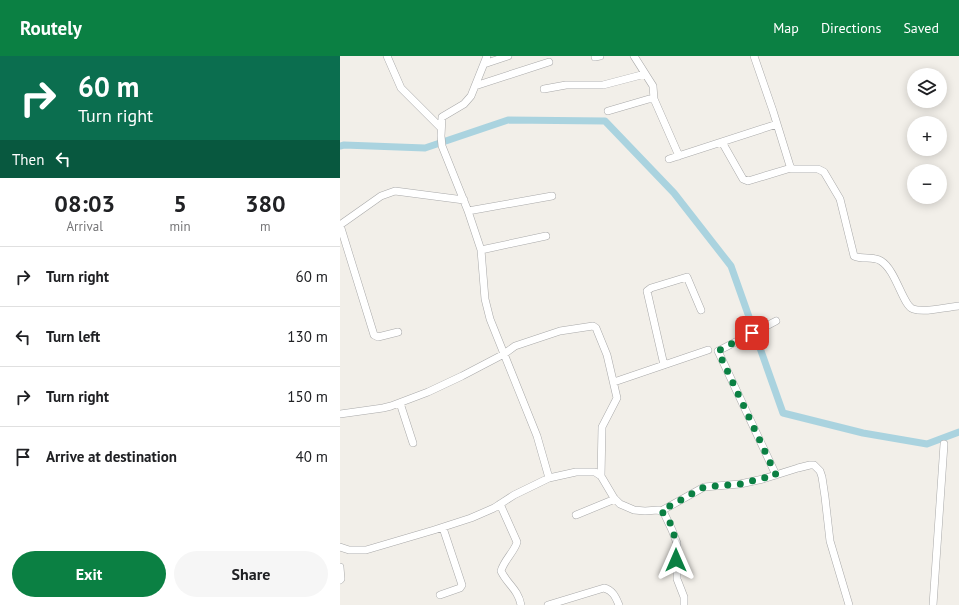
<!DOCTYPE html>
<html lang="en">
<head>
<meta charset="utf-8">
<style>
	body { margin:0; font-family:"PT Sans",sans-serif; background:#f6f6f6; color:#202124; height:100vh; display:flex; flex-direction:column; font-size:15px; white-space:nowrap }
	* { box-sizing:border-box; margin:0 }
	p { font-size:13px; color:#757577 }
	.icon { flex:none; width:22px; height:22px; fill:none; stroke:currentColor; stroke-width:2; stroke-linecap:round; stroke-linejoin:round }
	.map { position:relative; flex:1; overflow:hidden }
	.details { display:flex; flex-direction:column; background:#fff; width:340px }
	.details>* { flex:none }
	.banner { background:#0b6e4f; color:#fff; overflow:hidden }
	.controls { position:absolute; left:567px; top:12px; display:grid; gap:8px }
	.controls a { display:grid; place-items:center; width:40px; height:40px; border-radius:50%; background:#fff; box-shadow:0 2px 10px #0003; font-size:20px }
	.pin { position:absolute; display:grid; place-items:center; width:34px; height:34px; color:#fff; margin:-17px; border-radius:8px; box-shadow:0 2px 6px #0006 }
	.me { position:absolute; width:44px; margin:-22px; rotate:0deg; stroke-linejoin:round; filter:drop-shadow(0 0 3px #0008) }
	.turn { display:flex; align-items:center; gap:14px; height:84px; padding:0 12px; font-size:18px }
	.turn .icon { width:52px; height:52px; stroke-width:2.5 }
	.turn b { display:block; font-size:28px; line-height:34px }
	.then { display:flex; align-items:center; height:38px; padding:0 12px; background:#0003; gap:8px; font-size:15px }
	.eta { display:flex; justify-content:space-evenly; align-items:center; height:68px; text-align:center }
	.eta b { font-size:24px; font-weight:600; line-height:28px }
	.primary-button { display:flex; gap:8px; margin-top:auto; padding:8px 12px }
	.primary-button a { flex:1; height:46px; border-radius:24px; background:#0b8043; color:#fff; font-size:16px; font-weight:600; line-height:46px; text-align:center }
	.primary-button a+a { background:#f6f6f6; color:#202124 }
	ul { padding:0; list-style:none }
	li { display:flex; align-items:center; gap:12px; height:60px; padding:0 12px; border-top:1px solid #e0e0e0 }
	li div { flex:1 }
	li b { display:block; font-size:15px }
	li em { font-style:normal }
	header { display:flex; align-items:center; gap:24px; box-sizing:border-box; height:56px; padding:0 20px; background:#0b8043; color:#fff }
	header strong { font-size:19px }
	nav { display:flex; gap:22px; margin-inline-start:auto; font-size:14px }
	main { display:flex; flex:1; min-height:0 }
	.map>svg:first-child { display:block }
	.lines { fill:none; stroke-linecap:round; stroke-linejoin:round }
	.canal { stroke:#aad3df; stroke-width:7 }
	.minor-casing { stroke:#a9a9a9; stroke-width:8 }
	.minor { stroke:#fff; stroke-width:7 }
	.route { stroke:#0b8043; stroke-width:7; stroke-dasharray:0 12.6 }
</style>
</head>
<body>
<header>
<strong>Routely</strong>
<nav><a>Map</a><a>Directions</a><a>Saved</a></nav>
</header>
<main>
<section class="details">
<div class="banner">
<div class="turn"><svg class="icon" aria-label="right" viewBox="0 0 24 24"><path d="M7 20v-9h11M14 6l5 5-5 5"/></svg><div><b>60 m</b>Turn right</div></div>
<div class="then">Then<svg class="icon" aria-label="left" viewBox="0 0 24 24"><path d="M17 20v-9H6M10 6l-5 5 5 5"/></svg></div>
</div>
<div class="eta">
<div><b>08:03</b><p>Arrival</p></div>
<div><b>5</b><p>min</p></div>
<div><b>380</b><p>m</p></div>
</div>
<ul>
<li><svg class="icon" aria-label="right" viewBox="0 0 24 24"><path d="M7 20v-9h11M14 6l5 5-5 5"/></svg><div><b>Turn right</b></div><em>60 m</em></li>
<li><svg class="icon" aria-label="left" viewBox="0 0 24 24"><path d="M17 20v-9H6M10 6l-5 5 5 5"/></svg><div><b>Turn left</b></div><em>130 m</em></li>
<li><svg class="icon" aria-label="right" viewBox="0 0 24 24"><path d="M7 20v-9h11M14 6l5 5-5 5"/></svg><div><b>Turn right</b></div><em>150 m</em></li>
<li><svg class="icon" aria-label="arrive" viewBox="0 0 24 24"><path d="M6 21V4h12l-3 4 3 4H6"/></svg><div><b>Arrive at destination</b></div><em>40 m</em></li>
</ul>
<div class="primary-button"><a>Exit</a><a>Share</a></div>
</section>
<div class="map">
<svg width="619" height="549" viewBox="0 0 619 549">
	<rect width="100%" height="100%" fill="#f2efe9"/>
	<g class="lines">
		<!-- canal -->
		<path class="canal" d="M0 90 4 89 85 92 168 64 265 65 334 137 391 210 443 357 523 377 587 388 619 376"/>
		<!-- minor casing -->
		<g class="minor-casing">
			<path id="minor" d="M47 0 61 32 101 72
				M147 0 131 40 124 48 102 61 101 80 102 90 128 155 141 194 145 243 150 263 197 380 209 422
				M294 0 313 30 314 43
				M414 0 433 55 450 110 452 113H478L484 116 500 143 514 200C523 204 533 200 541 205 556 214 563 250 573 253 585 257 606 251 619 250
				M255 1 260 0
				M144 8 168 0
				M135 30 209 6
				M204 33 226 29H263L305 18
				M268 55 309 43H314L339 100
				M382 86 403 123 408 125 451 112
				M329 103 437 68
				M128 155 212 140
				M141 194 206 180
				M436 265 378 295 436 419
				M58 276 38 281 34 279 0 169 41 140 55 135 124 144
				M324 309 307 235 311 232 347 221 361 254
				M274 326 368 294
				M60 347 73 387
				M0 358 43 352 51 350 88 336 122 320 164 298 175 290 220 275 253 270 256 272 267 299 277 342 262 371 261 420
				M160 448 177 486C175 495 164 504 161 515 167 528 178 533 181 549
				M321 455 364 431 400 428 423 423 458 412 470 409H474L480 415 482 421 485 441 490 485 509 549
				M236 459 275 443
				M0 491 9 494H26L94 474 131 462 154 452 174 439 209 422 236 416H255L261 420 274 442 280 448 294 454 305 455 318 454 324 457 332 474 337 487V523L344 541V549
				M0 511 1 523 0 524
				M100 539 120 532 122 529 103 472
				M208 549 264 532C273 534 276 542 279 549
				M593 549 604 388"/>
		</g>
		<!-- minor -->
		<use href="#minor" class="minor"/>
	</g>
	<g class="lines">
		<!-- route -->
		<path class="route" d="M336 504C336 487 335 467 321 455L364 431 400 428 436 419 378 295 412 277"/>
	</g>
</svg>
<div class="controls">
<a><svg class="icon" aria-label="layers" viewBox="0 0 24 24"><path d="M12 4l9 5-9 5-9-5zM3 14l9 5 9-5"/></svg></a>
<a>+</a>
<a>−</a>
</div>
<div class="pin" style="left:412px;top:277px;background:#d93025"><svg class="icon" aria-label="arrive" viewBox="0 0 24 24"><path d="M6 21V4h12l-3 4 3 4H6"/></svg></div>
<svg class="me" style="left:336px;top:504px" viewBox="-20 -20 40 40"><path d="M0-17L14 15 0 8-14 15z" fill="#0b8043" stroke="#fff" stroke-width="4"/></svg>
</div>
</main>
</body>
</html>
